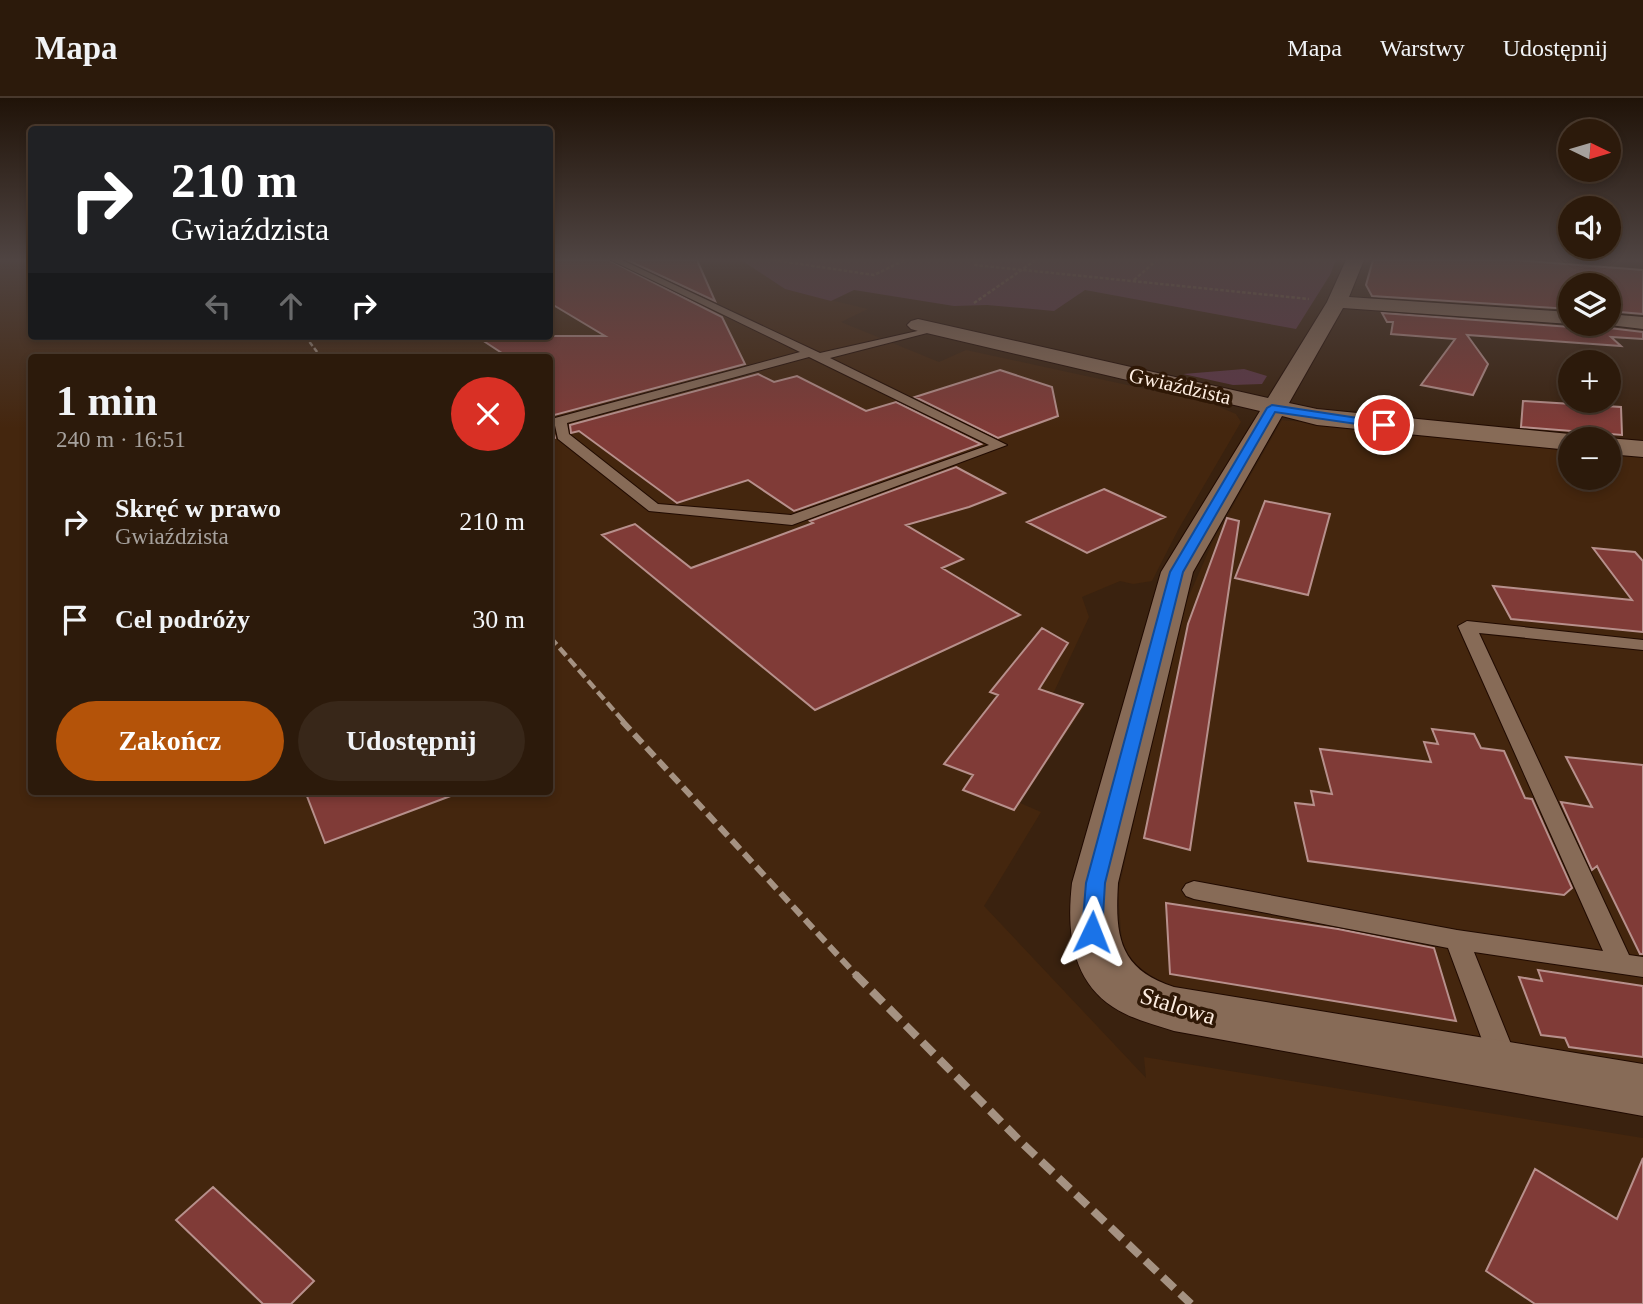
<!DOCTYPE html>
<html lang="pl">
<head>
<meta charset="utf-8">
<style>
	body { margin:0; font-family:"Times New Roman",serif; background:#382719; color:#f1f3f6; height:100vh; display:flex; flex-direction:column; font-size:26px; white-space:nowrap }
	* { box-sizing:border-box; margin:0 }
	p { font-size:23px; color:#a6a19d }
	.icon { flex:none; width:38px; height:38px; fill:none; stroke:currentColor; stroke-width:2; stroke-linecap:round; stroke-linejoin:round }
	.map { position:relative; flex:1; overflow:hidden }
	.details { position:absolute; left:28px; top:256px; width:525px; height:441px; display:flex; flex-direction:column; background:#2c1a0b; border-radius:7px; box-shadow:0 4px 10px #0003,0 0 0 2px #48382c }
	.details>* { flex:none }
	.guide { position:absolute; left:28px; top:28px; width:525px; height:214px; border-radius:7px; box-shadow:0 4px 10px #0003,0 0 0 2px #48382c; background:#202124; color:#fff; overflow:hidden }
	.needle { width:46px; rotate:95deg }
	.buttons { position:absolute; left:1558px; top:21px; display:grid; gap:14px }
	.buttons a { display:grid; place-items:center; width:63px; height:63px; border-radius:50%; background:#2c1a0b; box-shadow:0 4px 10px #0003,0 0 0 2px #48382c; font-size:35px }
	.pin { position:absolute; display:grid; place-items:center; width:60px; height:60px; color:#fff; margin:-30px; border:4px solid #fff; border-radius:50%; box-shadow:0 2px 7px #0007 }
	.me { position:absolute; width:77px; margin:-38px; rotate:2deg; stroke-linejoin:round; filter:drop-shadow(0 0 5px #0008) }
	.turn { display:flex; align-items:center; gap:24px; height:147px; padding:0 28px; font-size:32px }
	.turn .icon { width:91px; height:91px; stroke-width:2.5 }
	.turn b { display:block; font-size:49px; line-height:60px }
	.lanes { display:flex; align-items:center; height:66px; padding:0 28px; background:#0003; justify-content:center; gap:35px; direction:ltr }
	.lanes .off { opacity:.35 }
	.round { display:grid; place-items:center; flex:none; width:74px; height:74px; border-radius:37px; background:#382719 }
	.summary { display:flex; align-items:center; justify-content:space-between; height:119px; padding:0 28px }
	h1 { font-size:42px; font-weight:600; line-height:52px }
	.primary-button { display:flex; gap:14px; margin-top:auto; padding:14px 28px }
	.primary-button a { flex:1; height:80px; border-radius:42px; background:#b45309; color:#fff; font-size:28px; font-weight:600; line-height:80px; text-align:center }
	.primary-button a+a { background:#382719; color:#f1f3f6 }
	ul { padding:0; list-style:none }
	li { display:flex; align-items:center; gap:21px; height:98px; padding:0 28px }
	li div { flex:1 }
	li b { display:block; font-size:26px }
	li em { font-style:normal }
	header { display:flex; align-items:center; gap:42px; box-sizing:border-box; height:98px; padding:0 35px; background:#2c1a0b; border-bottom:2px solid #48382c }
	header strong { font-size:33px }
	nav { display:flex; gap:38px; margin-inline-start:auto; font-size:24px }
	.map>svg:first-child { display:block }
	.built { fill:#44260e; fill-rule:evenodd }
	.green { fill:#5c3646 }
	.building { fill:#803b37; stroke:#b7908c; stroke-width:2 }
	.lines { fill:none; stroke-linecap:round; stroke-linejoin:round }
	.service-casing { stroke:#200a00; stroke-width:2 }
	.minor-casing { stroke:#200a00; stroke-width:2 }
	.path { stroke:#796352; stroke-width:2.5; stroke-dasharray:3.5 2; stroke-linecap:butt }
	.service { fill:#876b57; fill-rule:evenodd }
	.minor { fill:#876b57; fill-rule:evenodd }
	.rail-far3 { stroke:#a59282; stroke-width:2.5; stroke-dasharray:5 2.5; stroke-linecap:butt }
	.rail-far2 { stroke:#a59282; stroke-width:4.5; stroke-dasharray:10 4.5; stroke-linecap:butt }
	.rail-far1 { stroke:#a59282; stroke-width:6; stroke-dasharray:12 6; stroke-linecap:butt }
	.rail { stroke:#a59282; stroke-width:8; stroke-dasharray:16 8; stroke-linecap:butt }
	.route { fill:#1a73e8; stroke:#114b97; stroke-width:2 }
	.labels { text-anchor:middle; stroke-width:7; stroke-linejoin:round; paint-order:stroke }
	.far-street-label { font-size:21px; fill:#fdede1; stroke:#2f1806 }
	.street-label { font-size:24px; fill:#fdede1; stroke:#2f1806 }
</style>
</head>
<body>
<header>
<strong>Mapa</strong>
<nav><a>Mapa</a><a>Warstwy</a><a>Udostępnij</a></nav>
</header>
<div class="map">
<svg width="1643" height="1206" viewBox="0 0 1643 1206">
	<rect width="100%" height="100%" fill="#3a220f"/>
	<!-- built -->
	<path class="built" d="M0 162H31L32 238H550V162H741L785 191 868 211 841 224 939 264 966 252 1210 305 1236 316 1241 324 1178 432 1152 483 1133 486 1120 483 1082 499 1089 519 1053 596 1085 607 1020 705 1041 714 984 808 1146 980 1144 959 1643 1040V1206H0ZM32 259H550V693H32Z
		M1282 322 1570 348V380H1608V352L1643 355V981L1186 911 1124 873 1118 794 1181 516 1213 443Z"/>
	<!-- green -->
	<path class="green" d="M741 162H1336L1330 177 1296 231 1085 192 1054 213 987 207 954 208 854 192 831 203 785 191Z
		M1244 271 1267 278 1262 286 1233 287 1183 276Z"/>
	<!-- building -->
	<path class="building" d="M550 162H609L722 219 745 266 554 317 551 324 555 340 550 342V259H508L476 238H605L550 205Z
		M627 162H697L715 203Z
		M1373 162H1513L1643 172V216L1608 213V187H1570V211L1372 198 1366 187Z
		M1382 215 1570 229 1573 226H1598L1601 229 1643 234V241L1611 239 1621 248 1467 237 1488 266 1473 297 1421 287 1455 241 1391 236 1393 224H1387Z
		M1000 272 1052 289 1058 318 998 340 915 299Z
		M758 276 774 284 797 278 866 313 896 304 981 346 794 413 748 382 677 405 579 333 571 335 570 327Z
		M1523 303 1621 309 1622 337 1521 329Z
		M956 369 1005 395 969 409 906 427 963 461 942 470 1020 517 815 612 602 437 635 426 691 470 813 425 810 423Z
		M1104 391 1165 419 1087 455 1027 424Z
		M1265 403 1330 416 1308 497 1235 480Z
		M1227 420 1239 423 1190 752 1144 740 1188 526Z
		M1593 450 1635 454 1643 463V534L1511 521 1493 488 1632 502Z
		M1042 530 1068 545 1039 591 1083 606 1014 712 963 692 973 677 944 666 998 597 990 594Z
		M1432 631 1474 636 1481 650 1504 653 1525 700 1532 701 1572 790 1564 797 1308 763 1295 705 1314 707 1311 693 1332 696 1320 651 1431 664 1424 644 1438 646Z
		M1566 659 1643 667V856H1640L1597 768 1592 772 1561 704 1592 709Z
		M305 693H456V696L325 745Z
		M1166 805 1338 831 1434 850 1456 923 1170 876Z
		M1538 872 1643 888V959L1569 949 1565 940 1541 937 1519 879 1542 883Z
		M1643 1060V1206H1535L1486 1173 1535 1071 1617 1121Z
		M213 1089 314 1183 291 1206H263L176 1122Z"/>
	<g class="lines">
		<!-- service casing -->
		<g class="service-casing">
			<path id="service" d="M611 162H622L820 255 935 229V233L830 260 1007 347 792 427 649 413 558 341 554 323 555 320 800 254ZM809 259 989 347 791 417 658 406 569 336 567 325Z
				M1467 523 1643 542V552L1479 535 1629 857 1643 859V879L1474 854 1519 966 1515 975 1505 978 1495 975 1491 966 1448 850 1194 801 1186 798 1182 792 1186 786 1194 783 1457 832 1603 853 1458 528Z"/>
		</g>
		<!-- minor casing -->
		<g class="minor-casing">
			<path id="minor" d="M1346 162H1364L1349 199 1570 214V226H1572H1570L1343 210 1289 305 1317 311 1570 336 1581 341H1570V352L1317 327 1282 318 1193 474 1118 785C1115 837 1118 871 1174 889L1643 966V1018L1174 933C1153 926 1131 921 1113 909 1070 881 1067 830 1072 785L1161 474 1260 313 918 233 911 231 907 227 911 223 918 221 1268 300 1327 204Z
				M1608 216 1643 219V231L1601 226H1608Z
				M1608 340 1643 343V359L1608 356V341H1603Z"/>
		</g>
		<!-- path -->
		<path class="path" d="M773 162 874 177 905 162
			M974 167 1309 201
			M1134 182 1157 162
			M974 205 1036 162"/>
		<!-- service -->
		<use href="#service" class="service"/>
		<!-- minor -->
		<use href="#minor" class="minor"/>
		<!-- rail-far3 -->
		<path class="rail-far3" d="M305 238 321 259"/>
		<!-- rail-far2 -->
		<path class="rail-far2" d="M550 539 624 624"/>
		<!-- rail-far1 -->
		<path class="rail-far1" d="M622 623 857 878"/>
		<!-- rail -->
		<path class="rail" d="M855 876 1023 1046 1191 1206"/>
	</g>
	<!-- sky -->
	<linearGradient id="sky" x2="0" y2="1"><stop stop-color="#201308"/><stop offset="0.49" stop-color="#4f4442"/><stop offset="1" stop-color="#4f4442" stop-opacity="0"/></linearGradient>
	<rect width="1643" height="330" fill="url(#sky)"/>
	<!-- route -->
	<path class="route" d="M1272 307 1384 324 1389 327 1384 330 1275 314 1183 474 1105 785 1102 834 1099 840 1092 842 1085 840 1082 834 1086 785 1170 474 1267 310Z"/>
	<g class="labels">
		<!-- far-street labels -->
		<g class="far-street-label">
			<text transform="translate(1180 288) rotate(13)" y="7">Gwiaździsta</text>
		</g>
		<!-- street labels -->
		<g class="street-label">
			<text transform="translate(1178 908) rotate(17)" y="8">Stalowa</text>
		</g>
	</g>
</svg>
<div class="buttons">
<a><svg class="needle" viewBox="-14 -14 28 28"><path d="M0-13l5 13h-10z" fill="#e53935"/><path d="M0 13l5-13h-10z" fill="#a6a19d"/></svg></a>
<a><svg class="icon" aria-label="sound" viewBox="0 0 24 24"><path d="M4 9h4l5-4v14l-5-4H4zM17 9q2 3 0 6"/></svg></a>
<a><svg class="icon" aria-label="layers" viewBox="0 0 24 24"><path d="M12 4l9 5-9 5-9-5zM3 14l9 5 9-5"/></svg></a>
<a>+</a>
<a>−</a>
</div>
<div class="pin" style="left:1384px;top:327px;background:#d93025"><svg class="icon" aria-label="arrive" viewBox="0 0 24 24"><path d="M6 21V4h12l-3 4 3 4H6"/></svg></div>
<svg class="me" style="left:1092px;top:834px" viewBox="-20 -20 40 40"><path d="M0-17L14 15 0 8-14 15z" fill="#1a73e8" stroke="#fff" stroke-width="4"/></svg>
<div class="guide">
<div class="turn"><svg class="icon" aria-label="right" viewBox="0 0 24 24"><path d="M7 20v-9h11M14 6l5 5-5 5"/></svg><div><b>210 m</b>Gwiaździsta</div></div>
<div class="lanes"><svg class="icon off" aria-label="left" viewBox="0 0 24 24"><path d="M17 20v-9H6M10 6l-5 5 5 5"/></svg><svg class="icon off" aria-label="ahead" viewBox="0 0 24 24"><path d="M12 20V5M6 11l6-6 6 6"/></svg><svg class="icon" aria-label="right" viewBox="0 0 24 24"><path d="M7 20v-9h11M14 6l5 5-5 5"/></svg></div>
</div>
<section class="details">
<div class="summary"><div><h1>1 min</h1><p>240 m · 16:51</p></div><a class="round" style="background:#d93025;color:#fff"><svg class="icon" aria-label="close" viewBox="0 0 24 24"><path d="M6 6l12 12M18 6L6 18"/></svg></a></div>
<ul>
<li><svg class="icon" aria-label="right" viewBox="0 0 24 24"><path d="M7 20v-9h11M14 6l5 5-5 5"/></svg><div><b>Skręć w prawo</b><p>Gwiaździsta</p></div><em>210 m</em></li>
<li><svg class="icon" aria-label="arrive" viewBox="0 0 24 24"><path d="M6 21V4h12l-3 4 3 4H6"/></svg><div><b>Cel podróży</b></div><em>30 m</em></li>
</ul>
<div class="primary-button"><a>Zakończ</a><a>Udostępnij</a></div>
</section>
</div>
</body>
</html>
